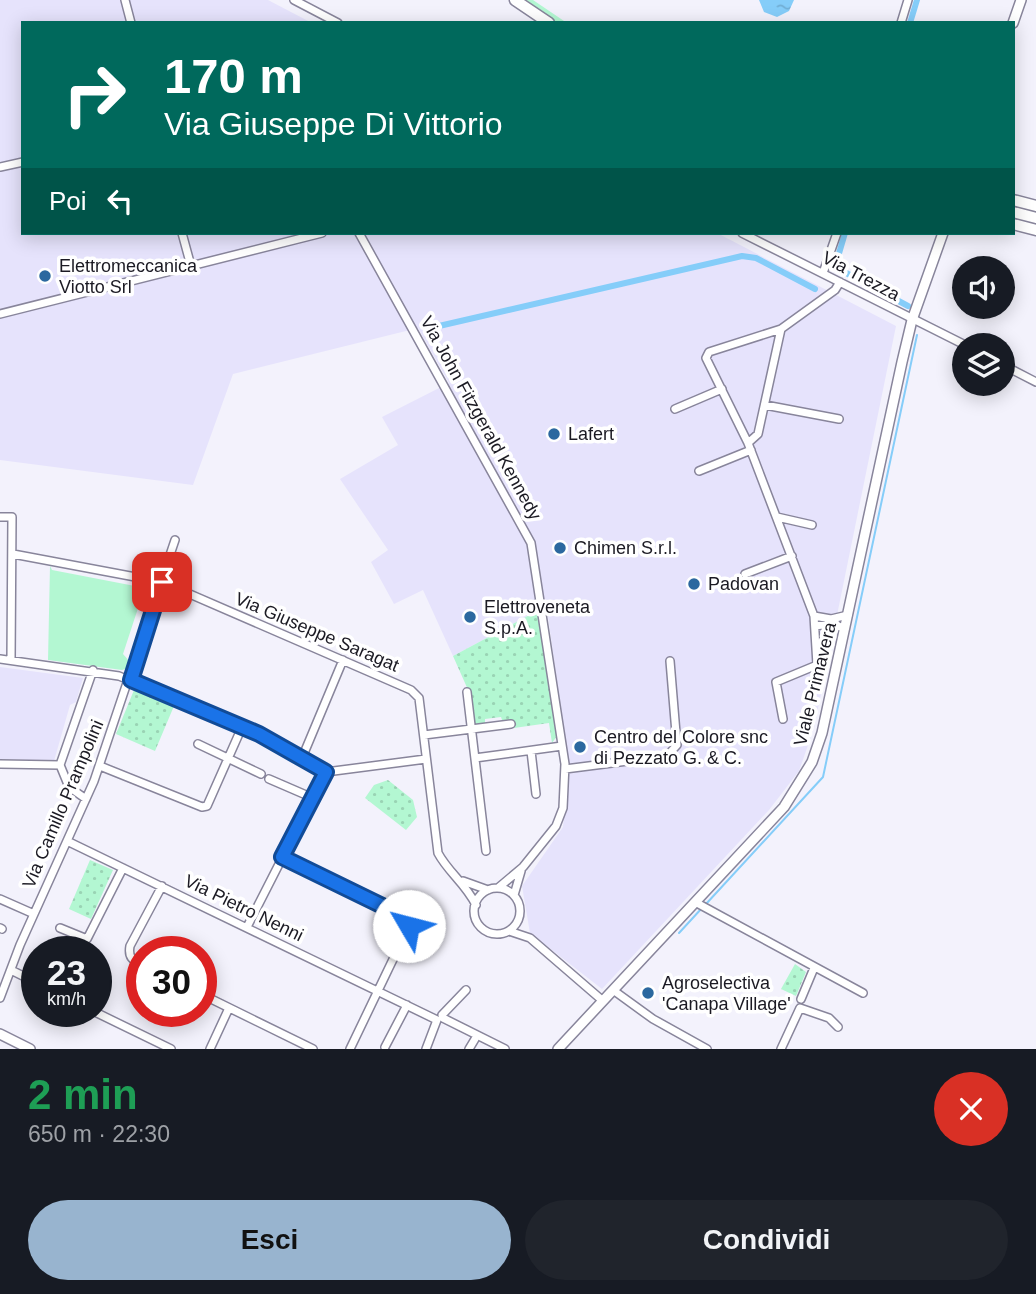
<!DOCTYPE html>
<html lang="it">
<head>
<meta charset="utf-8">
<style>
	body { margin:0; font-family:Helvetica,sans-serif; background:#20242c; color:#f1f3f6; height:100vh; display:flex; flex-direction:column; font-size:26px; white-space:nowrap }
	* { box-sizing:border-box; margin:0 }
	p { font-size:23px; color:#9ea1a6 }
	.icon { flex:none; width:38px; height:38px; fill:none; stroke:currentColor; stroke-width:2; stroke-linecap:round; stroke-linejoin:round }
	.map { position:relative; height:1049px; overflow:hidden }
	.details { display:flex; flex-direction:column; background:#171b24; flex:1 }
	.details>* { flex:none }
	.top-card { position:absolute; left:21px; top:21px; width:994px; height:214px; border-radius:0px; box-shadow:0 4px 18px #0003; background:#00695c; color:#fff; overflow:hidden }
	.controls { position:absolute; left:952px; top:256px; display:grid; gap:14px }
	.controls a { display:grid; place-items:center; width:63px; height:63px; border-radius:50%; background:#171b24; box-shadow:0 4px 18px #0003; font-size:35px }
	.speed { position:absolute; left:21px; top:936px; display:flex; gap:14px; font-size:35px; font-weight:700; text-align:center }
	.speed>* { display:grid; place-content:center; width:91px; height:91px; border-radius:50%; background:#171b24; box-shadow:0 4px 18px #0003; line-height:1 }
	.speed small { font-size:18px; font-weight:400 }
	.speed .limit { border:10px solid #d22; background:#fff; color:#111 }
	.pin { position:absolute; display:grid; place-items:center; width:60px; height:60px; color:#fff; margin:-30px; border-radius:14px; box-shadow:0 4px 10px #0006 }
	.me { position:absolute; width:77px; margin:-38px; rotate:307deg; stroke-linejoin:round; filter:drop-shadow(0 0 5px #0008) }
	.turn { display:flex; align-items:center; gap:24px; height:147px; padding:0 28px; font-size:32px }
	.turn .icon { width:91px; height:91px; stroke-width:2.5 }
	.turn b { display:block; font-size:49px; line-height:60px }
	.then { display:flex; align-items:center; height:66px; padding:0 28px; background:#0003; gap:14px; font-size:26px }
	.round { display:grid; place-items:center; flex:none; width:74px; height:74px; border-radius:37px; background:#20242c }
	.summary { display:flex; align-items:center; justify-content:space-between; height:119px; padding:0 28px }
	h1 { font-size:42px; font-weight:700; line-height:52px; color:#1e9e55 }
	.primary-button { display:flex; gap:14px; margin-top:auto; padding:14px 28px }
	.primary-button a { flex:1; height:80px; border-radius:42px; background:#98b4cf; color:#111; font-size:28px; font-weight:700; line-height:80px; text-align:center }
	.primary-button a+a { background:#20242c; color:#f1f3f6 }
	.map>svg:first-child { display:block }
	.built { fill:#e6e3fc }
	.grass { fill:#b3f7d2 }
	.park { fill:url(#park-dots) }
	.water { fill:url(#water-ripples) }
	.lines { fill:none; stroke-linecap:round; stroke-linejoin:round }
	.stream { stroke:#85cdf9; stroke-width:2 }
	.canal { stroke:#85cdf9; stroke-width:6 }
	.minor-casing { stroke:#88859b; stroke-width:10 }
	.major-casing { stroke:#88859b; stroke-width:12 }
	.highway-casing { stroke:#88859b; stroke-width:13 }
	.minor { stroke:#fff; stroke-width:7 }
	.major { stroke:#fff; stroke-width:9 }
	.highway { stroke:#fff; stroke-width:10 }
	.route-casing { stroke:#114b97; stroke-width:18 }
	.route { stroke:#1a73e8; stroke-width:12 }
	.poi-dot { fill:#2b689f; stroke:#fff; stroke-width:2.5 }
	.labels { text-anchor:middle; stroke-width:7; stroke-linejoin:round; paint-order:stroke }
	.poi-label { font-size:18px; fill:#1b1a23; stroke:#fff; text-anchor:start }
	.street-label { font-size:18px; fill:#1b1a23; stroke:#fff }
</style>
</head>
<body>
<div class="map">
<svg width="1036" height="1049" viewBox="0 0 1036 1049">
	<defs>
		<pattern id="park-dots" width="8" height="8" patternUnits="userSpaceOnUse" patternTransform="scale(1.75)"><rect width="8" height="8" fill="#b3f7d2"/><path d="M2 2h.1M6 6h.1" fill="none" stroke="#99d3b4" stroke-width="1.8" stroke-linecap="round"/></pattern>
		<pattern id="water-ripples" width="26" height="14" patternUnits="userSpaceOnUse" patternTransform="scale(1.75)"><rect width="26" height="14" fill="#85cdf9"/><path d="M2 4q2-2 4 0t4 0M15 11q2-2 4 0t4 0" fill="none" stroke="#72afd5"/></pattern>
	</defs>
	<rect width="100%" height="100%" fill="#f3f2fc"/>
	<!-- built -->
	<path class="built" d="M0 0H268L312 23H23V233H717L896 326 814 728 799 771 769 810 602 989 530 933 522 886 563 827 569 769 547 609 537 611 453 656 423 590 394 604 371 562 388 550 340 479 398 445 382 417 449 383 418 328 233 374 193 485 0 460Z
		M0 667 83 678 76 702 70 705 54 761 0 759Z"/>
	<!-- grass -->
	<path class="grass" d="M523 0H533L567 23H556Z
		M50 566 52 570 140 587 145 583H150L152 593 142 596 123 654 130 662 128 668 122 670 48 660Z"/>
	<!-- park -->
	<path class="park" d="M537 611 557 736 552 743 549 723 514 728 513 722 503 723 501 717 485 719V724L474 726 469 692 453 656Z
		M134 690 174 706 155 751 116 734Z
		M388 780 413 800 417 817 406 830 365 798 374 785Z
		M90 860 113 870 91 919 69 909Z
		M795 964 806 972 796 996 781 989Z"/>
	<!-- water -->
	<path class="water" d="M759 0H794L789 11 777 17 764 12Z"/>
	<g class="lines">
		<!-- stream -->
		<path class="stream" d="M706 904 823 777 917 335
			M679 933 702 908"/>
		<!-- canal -->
		<path class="canal" d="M910 23 917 0
			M845 233 835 267 908 306
			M426 329 742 256 756 258 815 289"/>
		<!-- minor casing -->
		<g class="minor-casing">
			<path id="minor" d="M125 0 131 23
				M294 0 338 23
				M901 23 908 0
				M0 167 23 162
				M182 233 191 266
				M359 233 531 543 565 764 563 808 556 826 523 867 498 888
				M742 233 965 345
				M823 273 837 233
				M0 314 322 233
				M1003 365 1036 382
				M765 405 839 419
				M675 409 722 389
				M748 443 758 434 781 329
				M699 471 751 450
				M0 517H12L11 660
				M777 517 812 525
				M13 554 162 582 411 690 419 698 438 853C448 872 466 884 476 905
				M745 574 792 556
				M814 616 831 619 848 615
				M815 626 830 624 845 628
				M0 659 119 676 259 734 326 772 426 759
				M467 692 486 851
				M783 719 776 682 817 665 814 616 748 443 706 358 709 352 781 329 835 290 840 282
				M424 735 511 724
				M198 744 261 774
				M531 751 536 794
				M302 758 343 660
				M475 758 562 746
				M0 764 60 765
				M100 766 202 807 207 806 242 727
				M565 769 667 756 677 745 670 661
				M269 779 313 798
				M86 799 69 787 60 765 93 670
				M67 841 437 1020 426 1049
				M282 857 407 920 409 926 350 1049
				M463 881 488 890
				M474 911a23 23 0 1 1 46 0a23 23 0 1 1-46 0Z
				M514 895 521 871
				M0 899 34 914
				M695 902 863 993
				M247 927 326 772
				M0 928 2 929
				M60 928 87 939 123 868
				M509 931 530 938 603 1001
				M142 965C132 960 128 957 130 946L162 886
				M11 970 37 983
				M466 990 442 1015 443 1018 505 1049
				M613 990 653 1019 707 1049
				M201 994 313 1049
				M0 998 20 945 94 781 175 540
				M801 999 814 968
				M95 1012 171 1049
				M385 1047 407 1005
				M210 1049 229 1008
				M469 1049 475 1039
				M781 1049 800 1008 829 1018 838 1027"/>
		</g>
		<!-- major casing -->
		<g class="major-casing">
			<path id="major" d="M1013 23 1021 0
				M0 1034 30 1049
				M558 1049 784 807 812 762 822 733 902 362 912 320 943 233"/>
		</g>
		<!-- highway casing -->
		<g class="highway-casing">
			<path id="highway" d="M515 0 549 23
				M1013 200 1036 206
				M1013 212 1036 218
				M1013 224 1036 230"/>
		</g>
		<!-- minor -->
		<use href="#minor" class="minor"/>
		<!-- major -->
		<use href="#major" class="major"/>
		<!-- highway -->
		<use href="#highway" class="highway"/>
	</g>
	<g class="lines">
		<!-- route casing -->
		<g class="route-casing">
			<path id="route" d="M162 582 131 680 259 734 326 772 282 857 403 916 409 926"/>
		</g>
		<!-- route -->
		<use href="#route" class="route"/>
	</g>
	<!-- markers -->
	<g class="poi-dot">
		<circle cx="45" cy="276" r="7"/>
		<circle cx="554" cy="434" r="7"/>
		<circle cx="560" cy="548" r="7"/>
		<circle cx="694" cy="584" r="7"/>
		<circle cx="470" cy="617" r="7"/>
		<circle cx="580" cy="747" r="7"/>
		<circle cx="648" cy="993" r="7"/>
	</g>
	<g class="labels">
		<!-- poi labels -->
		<g class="poi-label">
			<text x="59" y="272">Elettromeccanica<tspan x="59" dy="21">Viotto Srl</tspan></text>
			<text x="568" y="440">Lafert</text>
			<text x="574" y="554">Chimen S.r.l.</text>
			<text x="708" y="590">Padovan</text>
			<text x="484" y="613">Elettroveneta<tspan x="484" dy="21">S.p.A.</tspan></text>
			<text x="594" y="743">Centro del Colore snc<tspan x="594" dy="21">di Pezzato G. &amp; C.</tspan></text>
			<text x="662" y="989">Agroselectiva<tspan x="662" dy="21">'Canapa Village'</tspan></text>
		</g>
		<!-- street labels -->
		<g class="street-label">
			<text transform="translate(861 276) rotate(28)" y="6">Via Trezza</text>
			<text transform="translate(481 418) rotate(61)" y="6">Via John Fitzgerald Kennedy</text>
			<text transform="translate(317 632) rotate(23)" y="6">Via Giuseppe Saragat</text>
			<text transform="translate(815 684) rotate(-76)" y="6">Viale Primavera</text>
			<text transform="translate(63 804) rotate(-67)" y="6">Via Camillo Prampolini</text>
			<text transform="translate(244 908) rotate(26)" y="6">Via Pietro Nenni</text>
		</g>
	</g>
</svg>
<div class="controls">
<a><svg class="icon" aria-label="sound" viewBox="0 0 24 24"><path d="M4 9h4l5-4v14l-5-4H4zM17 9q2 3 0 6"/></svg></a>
<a><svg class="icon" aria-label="layers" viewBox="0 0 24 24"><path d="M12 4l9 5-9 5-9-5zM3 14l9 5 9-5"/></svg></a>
</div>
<div class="speed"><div>23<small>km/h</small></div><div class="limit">30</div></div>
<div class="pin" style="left:162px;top:582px;background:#d93025"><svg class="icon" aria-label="arrive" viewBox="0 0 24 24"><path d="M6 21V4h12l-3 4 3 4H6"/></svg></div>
<svg class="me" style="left:409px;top:926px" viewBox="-20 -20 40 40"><circle r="19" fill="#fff"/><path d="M0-13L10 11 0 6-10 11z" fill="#1a73e8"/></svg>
<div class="top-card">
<div class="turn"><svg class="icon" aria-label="right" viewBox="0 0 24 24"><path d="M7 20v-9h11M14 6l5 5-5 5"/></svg><div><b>170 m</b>Via Giuseppe Di Vittorio</div></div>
<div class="then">Poi<svg class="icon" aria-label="left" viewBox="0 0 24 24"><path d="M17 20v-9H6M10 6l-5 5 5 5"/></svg></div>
</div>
</div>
<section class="details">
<div class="summary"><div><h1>2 min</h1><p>650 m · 22:30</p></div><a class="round" style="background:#d93025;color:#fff"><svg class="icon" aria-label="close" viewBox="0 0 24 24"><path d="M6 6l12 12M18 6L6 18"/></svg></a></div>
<div class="primary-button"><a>Esci</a><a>Condividi</a></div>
</section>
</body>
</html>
